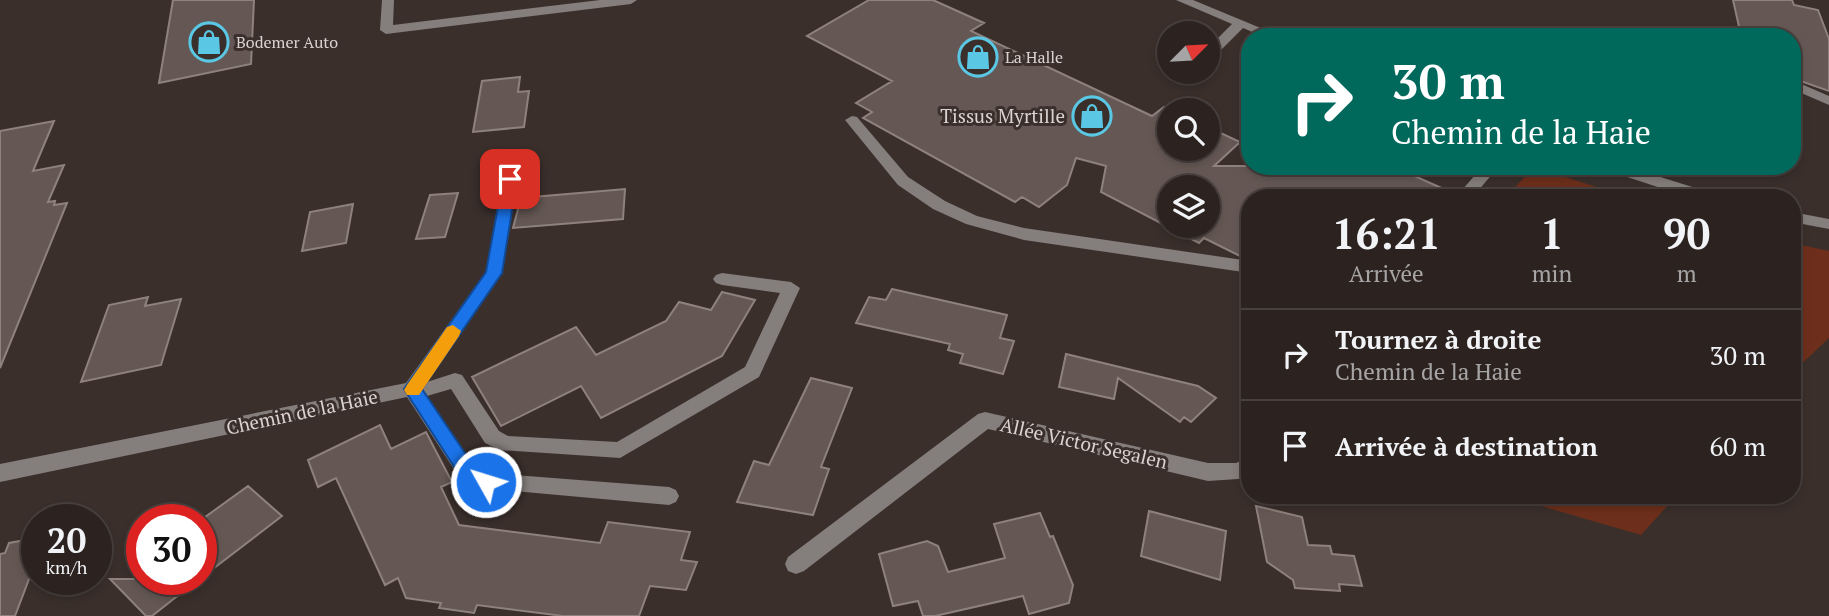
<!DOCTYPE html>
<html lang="fr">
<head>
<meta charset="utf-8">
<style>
	body { margin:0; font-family:"PT Serif",serif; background:#342b29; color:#f1f3f6; height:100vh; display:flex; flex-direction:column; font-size:26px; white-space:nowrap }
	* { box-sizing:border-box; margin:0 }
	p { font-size:23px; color:#a6a4a5 }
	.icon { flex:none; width:38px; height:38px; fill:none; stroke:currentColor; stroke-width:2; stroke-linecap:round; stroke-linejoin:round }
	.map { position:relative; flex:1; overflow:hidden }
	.side { position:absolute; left:1241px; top:189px; width:560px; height:315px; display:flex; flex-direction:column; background:#2c2320; border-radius:28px; box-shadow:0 4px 10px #0003,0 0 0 2px #48403e }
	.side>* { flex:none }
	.hud { position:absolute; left:1241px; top:28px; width:560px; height:147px; border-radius:28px; box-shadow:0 4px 10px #0003,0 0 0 2px #48403e; background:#00695c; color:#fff; overflow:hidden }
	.needle { width:46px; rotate:66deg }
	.tools { position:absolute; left:1157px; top:21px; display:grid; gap:14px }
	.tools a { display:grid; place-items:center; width:63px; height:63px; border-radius:50%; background:#2c2320; box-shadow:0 4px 10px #0003,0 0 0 2px #48403e; font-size:35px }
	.speed { position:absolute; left:21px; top:504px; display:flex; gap:14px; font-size:35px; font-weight:700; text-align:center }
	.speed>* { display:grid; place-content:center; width:91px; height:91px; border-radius:50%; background:#2c2320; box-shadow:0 4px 10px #0003,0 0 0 2px #48403e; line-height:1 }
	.speed small { font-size:18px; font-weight:400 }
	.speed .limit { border:10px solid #d22; background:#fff; color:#111 }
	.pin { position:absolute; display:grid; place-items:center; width:60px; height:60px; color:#fff; margin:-30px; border-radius:14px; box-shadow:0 4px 10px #0006 }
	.me { position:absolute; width:77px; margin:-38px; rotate:309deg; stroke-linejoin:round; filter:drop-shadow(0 0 5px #0008) }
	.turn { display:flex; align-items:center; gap:24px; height:147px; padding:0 35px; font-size:32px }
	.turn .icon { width:91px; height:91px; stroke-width:2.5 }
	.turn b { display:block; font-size:49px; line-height:60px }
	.eta { display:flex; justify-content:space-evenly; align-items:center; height:119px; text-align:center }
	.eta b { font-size:42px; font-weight:700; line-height:49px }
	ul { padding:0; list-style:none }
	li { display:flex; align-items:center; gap:21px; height:91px; padding:0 35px; border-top:2px solid #48403e }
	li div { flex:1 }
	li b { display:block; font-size:26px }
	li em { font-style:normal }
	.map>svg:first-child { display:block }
	.green { fill:#6d2f1b }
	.building { fill:#655854; stroke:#8f817d; stroke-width:2; fill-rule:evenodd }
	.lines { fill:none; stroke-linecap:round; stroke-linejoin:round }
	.minor { fill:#847e7c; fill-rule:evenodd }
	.route { fill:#1a73e8; stroke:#114b97; stroke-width:2 }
	.slow { fill:#f59e0b }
	.labels { text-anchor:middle; stroke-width:6; stroke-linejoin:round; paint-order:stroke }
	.far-poi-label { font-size:16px; fill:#dad3d1; stroke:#3a2f2b; text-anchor:start }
	.poi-label { font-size:19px; fill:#dad3d1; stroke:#3a2f2b; text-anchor:end }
	.street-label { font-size:19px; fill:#dad3d1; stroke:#3a2f2b }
</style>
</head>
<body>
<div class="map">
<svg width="1829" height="616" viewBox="0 0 1829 616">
	<rect width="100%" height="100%" fill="#3a2f2b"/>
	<!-- green -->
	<path class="green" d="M1534 167 1631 198H1505Z
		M1792 243 1829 251V338L1792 373Z
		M1503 495H1677L1641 535Z"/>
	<!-- building -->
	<path class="building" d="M173 0H254L251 64 159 83Z
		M869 0H933L984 23 971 31 1152 116 1164 107 1171 110 1169 149H1208V127L1240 142 1214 166H1392L1455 194 1452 198H1250V258L1242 257 1204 238 1199 243 1101 192 1106 166 1076 158 1067 185 1039 207 1022 197 1015 202 863 118 872 112 856 103 892 81 807 36ZM1169 187H1208V226H1169Z
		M1733 0H1792L1794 5 1818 10 1829 39V91L1792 78V37H1770L1740 31Z
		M520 77 518 92 529 91 524 127 473 132 482 81Z
		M54 121 33 171 64 165 48 202 55 201 54 205 67 203 0 368V131Z
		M625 189 623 219 513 228 521 198Z
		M458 193 445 237 416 239 430 195Z
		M353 204 346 243 302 251 310 212Z
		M892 289 1007 315 1000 338 1014 341 1003 374 960 363 963 354 948 350 950 344 856 323 869 297 886 300Z
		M722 292 755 300 722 356 601 418 581 386 501 426 472 377 576 327 596 355 666 321 679 302 711 310Z
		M148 297 145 306 181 299 161 365 81 382 109 305Z
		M1066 354 1198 386 1216 398 1191 422 1184 417 1180 422 1118 378 1114 399 1059 387Z
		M811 378 852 388 821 467 829 469 813 515 737 502 754 461 769 465Z
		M380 425 391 449 426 432 452 482 441 487 459 525 600 543 608 522 690 532 681 560 697 562 686 590 650 586 639 616H563L477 605 474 613 439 608 441 603 406 598 398 578 385 585 336 478 318 487 308 460Z
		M248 486 282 516 201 578V520Z
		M1256 506 1302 517 1308 545 1330 546 1332 554 1354 556 1362 586 1339 584 1340 591 1295 588 1293 580 1267 562Z
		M1149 511 1226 531 1220 580 1141 556Z
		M1040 513 1050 537 1053 536 1073 585 1069 603 1029 614 1023 596 935 616H923L918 601 893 606 879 554 927 541 938 546 948 572 1005 558 994 524Z
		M37 538V558L15 616H0V554L5 553 9 543Z
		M110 579H199L152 616H146Z"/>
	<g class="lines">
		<!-- minor -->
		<path class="minor" d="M382 0H394L393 25 600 0H637L631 4 386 34 380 30Z
			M1176 0H1193L1282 37H1264L1243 28 1215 56H1208V48L1232 24Z
			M1792 80 1829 96V105L1792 89Z
			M852 116 857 117 908 177 945 201 977 216 1024 228 1250 261V273L1024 240 966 224 933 209 898 185 845 120Z
			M1483 166H1499L1472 198H1455Z
			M1601 166H1625L1715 194 1717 198H1691L1603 169Z
			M510 174 518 179 502 273 427 382 455 373 462 375 499 431 508 436 617 442 745 367 780 293 722 285 716 283 713 279 716 275 722 273 791 282 800 288 759 377 620 458 499 450 485 443 451 389 427 396 475 468 488 473 669 487 676 490 679 496 676 502 669 505 479 488 461 480 407 397 0 482V464L406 383 486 272 502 179Z
			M1792 212 1829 219V229L1792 222Z
			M985 412 1208 463H1236L1250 457V475L1238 479 1208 481 988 429 804 571 796 574 788 571 785 564 788 557 978 414Z"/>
	</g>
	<!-- route -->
	<path class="route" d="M510 174 517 179 502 273 422 389 475 468 493 476 495 482 493 487 486 490 462 479 404 389 486 272 503 179Z"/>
	<!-- slow -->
	<path class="slow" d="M453 325 461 331 459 336 419 395H407L404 390 407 385 447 327Z"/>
	<!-- icons -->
	<defs>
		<g id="shop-ring" transform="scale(2.0125)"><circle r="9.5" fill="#3a2f2b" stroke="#5ac8e5" stroke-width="1.5"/><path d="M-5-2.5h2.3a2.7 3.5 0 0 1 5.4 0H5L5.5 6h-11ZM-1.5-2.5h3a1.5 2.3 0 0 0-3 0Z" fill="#5ac8e5"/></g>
	</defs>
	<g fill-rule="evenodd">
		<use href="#shop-ring" x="209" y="42"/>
		<use href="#shop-ring" x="978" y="57"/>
		<use href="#shop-ring" x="1092" y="116"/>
	</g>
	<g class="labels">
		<!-- far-poi labels -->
		<g class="far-poi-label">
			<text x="236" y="48">Bodemer Auto</text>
			<text x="1005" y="63">La Halle</text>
		</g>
		<!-- poi labels -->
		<g class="poi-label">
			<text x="1065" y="123">Tissus Myrtille</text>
		</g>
		<!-- street labels -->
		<g class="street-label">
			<text transform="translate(302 412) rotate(-12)" y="7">Chemin de la Haie</text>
			<text transform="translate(1084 443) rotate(13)" y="7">Allée Victor Segalen</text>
		</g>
	</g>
</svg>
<div class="tools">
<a><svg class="needle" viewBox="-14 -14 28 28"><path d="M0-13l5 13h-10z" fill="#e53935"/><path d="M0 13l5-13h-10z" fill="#a6a4a5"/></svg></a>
<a><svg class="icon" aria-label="search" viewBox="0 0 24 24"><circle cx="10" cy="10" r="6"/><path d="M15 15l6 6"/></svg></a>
<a><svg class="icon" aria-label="layers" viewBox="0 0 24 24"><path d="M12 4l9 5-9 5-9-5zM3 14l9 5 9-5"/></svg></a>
</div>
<div class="speed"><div>20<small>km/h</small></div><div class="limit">30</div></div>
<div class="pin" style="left:510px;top:179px;background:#d93025"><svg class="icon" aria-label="arrive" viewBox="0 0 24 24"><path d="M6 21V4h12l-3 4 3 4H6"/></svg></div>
<svg class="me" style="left:486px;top:482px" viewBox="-20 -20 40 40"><circle r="17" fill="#1a73e8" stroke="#fff" stroke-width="3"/><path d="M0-11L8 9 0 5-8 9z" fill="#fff"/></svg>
<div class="hud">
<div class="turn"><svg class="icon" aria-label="right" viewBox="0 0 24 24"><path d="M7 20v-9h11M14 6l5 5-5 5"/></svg><div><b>30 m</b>Chemin de la Haie</div></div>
</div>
<section class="side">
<div class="eta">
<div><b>16:21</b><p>Arrivée</p></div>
<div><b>1</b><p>min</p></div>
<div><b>90</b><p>m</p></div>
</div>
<ul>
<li><svg class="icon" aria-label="right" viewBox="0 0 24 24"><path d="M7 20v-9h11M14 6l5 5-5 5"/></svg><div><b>Tournez à droite</b><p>Chemin de la Haie</p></div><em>30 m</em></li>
<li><svg class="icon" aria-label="arrive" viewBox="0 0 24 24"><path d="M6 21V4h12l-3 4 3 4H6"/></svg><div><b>Arrivée à destination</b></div><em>60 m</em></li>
</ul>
</section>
</div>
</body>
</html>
